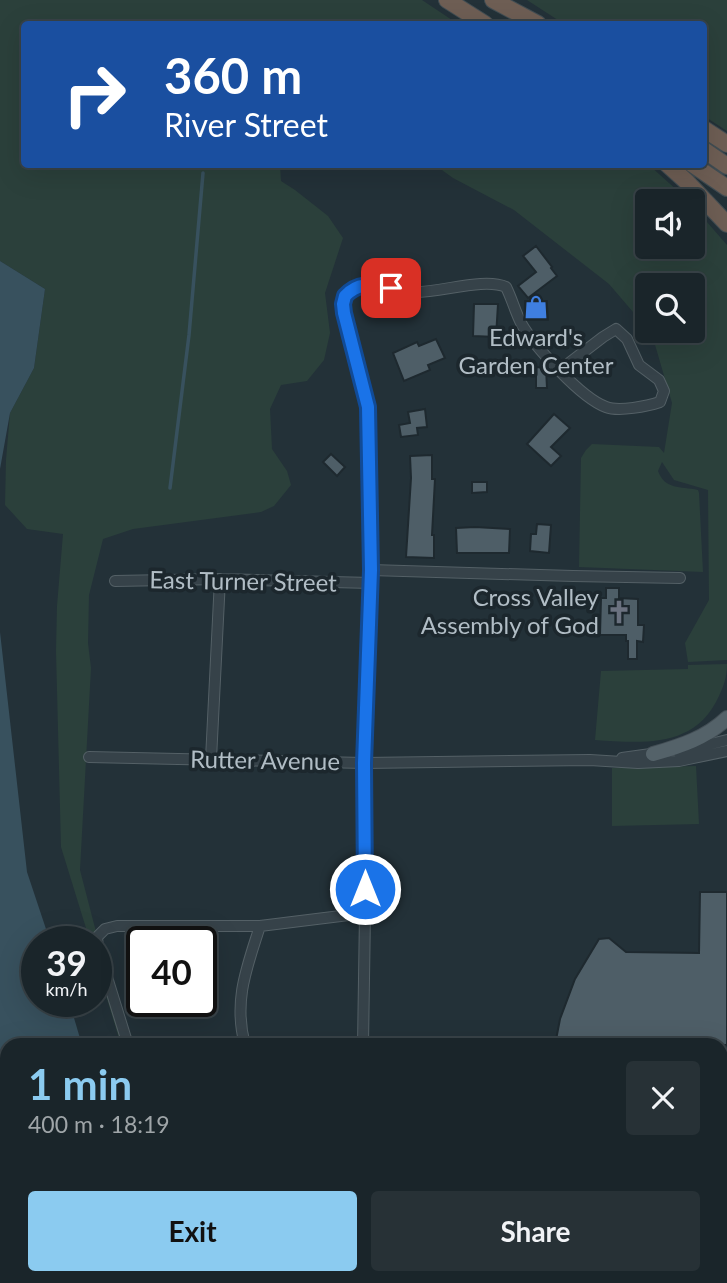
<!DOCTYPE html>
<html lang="en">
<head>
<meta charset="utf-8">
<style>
	body { margin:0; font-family:Lato,sans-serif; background:#273136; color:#f1f3f6; height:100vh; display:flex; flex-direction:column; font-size:26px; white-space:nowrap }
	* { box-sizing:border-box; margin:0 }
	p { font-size:23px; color:#9fa5a8 }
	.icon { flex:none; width:38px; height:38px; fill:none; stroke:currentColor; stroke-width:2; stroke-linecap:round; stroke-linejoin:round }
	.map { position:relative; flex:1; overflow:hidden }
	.panel { position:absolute; left:0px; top:1038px; width:728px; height:247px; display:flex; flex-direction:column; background:#1a252a; border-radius:21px 21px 0 0; box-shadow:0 7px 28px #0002,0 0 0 2px #384247 }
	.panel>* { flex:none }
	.banner { position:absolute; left:21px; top:21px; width:686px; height:147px; border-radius:7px; box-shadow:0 7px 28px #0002,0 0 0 2px #384247; background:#1a4fa0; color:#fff; overflow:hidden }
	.controls { position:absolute; left:635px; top:189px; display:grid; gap:14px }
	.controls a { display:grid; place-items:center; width:70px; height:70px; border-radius:7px; background:#1a252a; box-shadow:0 7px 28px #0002,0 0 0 2px #384247; font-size:35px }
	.speed { position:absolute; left:21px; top:926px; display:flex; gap:14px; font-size:35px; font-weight:700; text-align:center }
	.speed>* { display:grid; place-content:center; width:91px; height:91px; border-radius:50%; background:#1a252a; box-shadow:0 7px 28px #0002,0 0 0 2px #384247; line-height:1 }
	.speed small { font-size:18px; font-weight:400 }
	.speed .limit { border:4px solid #111; border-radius:10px; background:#fff; color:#111 }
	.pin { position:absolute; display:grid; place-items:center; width:60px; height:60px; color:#fff; margin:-30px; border-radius:14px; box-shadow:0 4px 10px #0006 }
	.me { position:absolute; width:77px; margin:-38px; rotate:0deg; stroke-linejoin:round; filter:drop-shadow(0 0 5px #0008) }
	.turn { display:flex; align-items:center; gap:24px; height:147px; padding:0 28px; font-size:32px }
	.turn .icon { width:91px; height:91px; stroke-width:2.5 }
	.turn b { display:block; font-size:49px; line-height:60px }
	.round { display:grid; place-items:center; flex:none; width:74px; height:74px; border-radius:7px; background:#273136 }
	.overview { display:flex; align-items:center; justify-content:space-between; height:119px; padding:0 28px }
	h1 { font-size:42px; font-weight:700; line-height:52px; color:#8bcbf0 }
	.primary-button { display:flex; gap:14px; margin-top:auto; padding:14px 28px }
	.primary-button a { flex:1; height:80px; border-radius:7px; background:#8bcbf0; color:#111; font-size:28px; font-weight:700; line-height:80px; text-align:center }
	.primary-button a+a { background:#273136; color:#f1f3f6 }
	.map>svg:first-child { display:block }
	.green { fill:#2b403b }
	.water { fill:#38515e }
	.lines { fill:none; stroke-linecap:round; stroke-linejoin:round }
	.stream { stroke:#38515e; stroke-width:3.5 }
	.building { fill:#4e5e67; stroke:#1e292f; stroke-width:2 }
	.minor-casing { stroke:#546066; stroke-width:12 }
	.major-casing { stroke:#434e55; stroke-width:16 }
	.highway-casing { stroke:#414d53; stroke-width:18 }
	.minor { stroke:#364249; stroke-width:10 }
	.major { stroke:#546269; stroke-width:14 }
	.highway { stroke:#6e5e54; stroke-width:16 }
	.route-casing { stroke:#114b97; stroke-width:18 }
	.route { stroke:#1a73e8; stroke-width:12 }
	.labels { text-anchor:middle; stroke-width:7; stroke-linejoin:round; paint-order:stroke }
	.poi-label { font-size:24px; fill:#b1bdc5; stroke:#1c272d }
	.street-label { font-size:24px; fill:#b1bdc5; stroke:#1c272d }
</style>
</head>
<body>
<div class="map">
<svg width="727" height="1283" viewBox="0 0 727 1283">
	<rect width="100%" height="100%" fill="#233138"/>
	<!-- green -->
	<path class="green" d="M0 0H422L458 24H24V164L280 165 281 181 295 190 328 216 343 238 325 293 330 333 324 360 307 381 281 385 270 409 272 449 287 471 291 485 274 506 261 512 133 529 103 539 89 595 88 643 91 668 80 870 102 955 129 1045H121L96 963V942L90 941 61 847 56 651 57 606 63 534 27 529 5 505 6 460 10 413 34 368 45 289 0 261Z
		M527 0H727V131L704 116V24H564Z
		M435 165H649L689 201H648V247H693V206L727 245V660L688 662 685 643 709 600 708 490 674 480 662 462 658 471C665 490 680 486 698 490L699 493 703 572 579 567 581 458 586 450 592 444 659 447 664 453 672 403 651 331H693V285H648L647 321 639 319 609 284 514 210 453 178Z
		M727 664C727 677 724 685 719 696 695 749 643 743 595 740L601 671 688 669V665Z
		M696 766 699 824 612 826V768Z"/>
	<!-- water -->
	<path class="water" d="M0 261 45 289 34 368 10 413 0 469Z
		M0 632 27 872 50 941 37 942V1001H69L82 1045H7V1278H152L154 1283H0Z"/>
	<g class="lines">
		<!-- stream -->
		<path class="stream" d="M170 488 189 335 203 173"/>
	</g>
	<!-- building -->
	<path class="building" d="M536 246 552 267 551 268 557 276 528 298 518 286 536 272 523 256Z
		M474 304H498L496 337 473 336Z
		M436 339 445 358 428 365 430 370 404 381 393 353 417 342 419 346Z
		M536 367 546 368 547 388H536Z
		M425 409 427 427 417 428 418 435 401 437 399 425 410 423 408 412Z
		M554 414 570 428 551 447 561 456 551 466 527 444Z
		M331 454 345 467 337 476 323 462Z
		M432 455V479H435L432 535H434V558L406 557 411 478 410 456Z
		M472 482H487V492L472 493Z
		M537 524 551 525 549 553 530 551 531 534H536Z
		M475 527 510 529 509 553H457L456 528Z
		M606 588H619V598L638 599V625H644L643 642 637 641V659H628V641H626V635H600L601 598H606Z
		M700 892H727V1045H555L560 1019 575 979 599 939 609 938 626 952 699 953Z"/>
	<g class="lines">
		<!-- minor casing -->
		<g class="minor-casing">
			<path id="minor" d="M371 570 573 576 680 578
				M115 581 220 579 371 583
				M678 752 727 740
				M89 757 364 763 590 760 638 763 679 761 727 751
				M622 758 658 753
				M211 759 220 579
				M128 1045 98 948 97 937 105 929 117 926H260L365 913
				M245 1045C233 1001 247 967 260 926
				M363 1045 365 913 364 763 371 570 368 407 344 313C342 295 347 288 366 284 382 286 398 291 414 292 440 293 484 277 506 287 512 299 515 311 521 323 534 346 581 398 606 407 619 412 648 406 660 402L664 391 659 380 639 365 627 339 616 329 603 337 560 370
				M266 1278V1283H271
				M358 1283V1278
				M503 1283V1278"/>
		</g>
		<!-- major casing -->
		<g class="major-casing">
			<path id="major" d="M653 754C681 746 706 738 727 718"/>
		</g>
		<!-- highway casing -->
		<g class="highway-casing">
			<path id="highway" d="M447 0 485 24
				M493 0 538 24
				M704 129 727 144
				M704 150 727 166
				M667 164 687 182 727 224
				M692 164 727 188"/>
		</g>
		<!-- minor -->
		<use href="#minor" class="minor"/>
		<!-- major -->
		<use href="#major" class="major"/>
		<!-- highway -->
		<use href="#highway" class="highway"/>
	</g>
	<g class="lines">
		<!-- route casing -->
		<g class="route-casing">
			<path id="route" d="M365 889 364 763 371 570 368 407 344 313 343 304 345 296C359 281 373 285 391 288"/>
		</g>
		<!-- route -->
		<use href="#route" class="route"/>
	</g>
	<!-- icons -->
	<defs>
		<g id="shop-bare" transform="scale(1.89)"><path d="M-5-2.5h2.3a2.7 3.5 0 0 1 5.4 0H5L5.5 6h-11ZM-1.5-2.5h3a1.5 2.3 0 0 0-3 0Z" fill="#3f7fe0" stroke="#1c272d" stroke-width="2.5" paint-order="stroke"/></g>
		<g id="church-bare" transform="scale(1.89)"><path d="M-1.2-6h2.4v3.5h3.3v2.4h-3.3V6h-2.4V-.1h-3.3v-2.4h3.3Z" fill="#6b7280" stroke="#1c272d" stroke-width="2.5" paint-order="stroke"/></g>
	</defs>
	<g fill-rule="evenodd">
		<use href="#shop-bare" x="536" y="307"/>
		<use href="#church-bare" x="619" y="612"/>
	</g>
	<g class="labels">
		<!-- poi labels -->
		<g class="poi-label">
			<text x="536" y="346">Edward's<tspan x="536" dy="28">Garden Center</tspan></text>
			<text x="599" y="606" text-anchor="end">Cross Valley<tspan x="599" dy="28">Assembly of God</tspan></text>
		</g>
		<!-- street labels -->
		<g class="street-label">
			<text transform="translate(243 582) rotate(1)" y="8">East Turner Street</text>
			<text transform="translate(265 761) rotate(1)" y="8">Rutter Avenue</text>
		</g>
	</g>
</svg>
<div class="controls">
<a><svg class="icon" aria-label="sound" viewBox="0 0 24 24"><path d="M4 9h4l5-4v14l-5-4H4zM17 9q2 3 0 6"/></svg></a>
<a><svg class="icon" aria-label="search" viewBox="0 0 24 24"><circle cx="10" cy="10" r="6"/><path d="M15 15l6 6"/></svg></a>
</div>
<div class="speed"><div>39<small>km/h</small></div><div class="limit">40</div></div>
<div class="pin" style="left:391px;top:288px;background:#d93025"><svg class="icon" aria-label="arrive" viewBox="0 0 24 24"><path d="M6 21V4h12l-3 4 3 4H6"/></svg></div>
<svg class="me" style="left:365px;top:889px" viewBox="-20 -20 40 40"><circle r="17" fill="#1a73e8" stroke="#fff" stroke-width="3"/><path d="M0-11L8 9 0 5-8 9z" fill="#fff"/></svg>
<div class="banner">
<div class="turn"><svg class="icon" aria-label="right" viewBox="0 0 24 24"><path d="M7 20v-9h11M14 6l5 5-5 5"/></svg><div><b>360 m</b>River Street</div></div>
</div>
<section class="panel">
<div class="overview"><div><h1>1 min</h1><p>400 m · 18:19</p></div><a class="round"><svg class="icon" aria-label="close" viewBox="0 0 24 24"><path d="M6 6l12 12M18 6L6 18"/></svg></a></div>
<div class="primary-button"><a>Exit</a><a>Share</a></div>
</section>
</div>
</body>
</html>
